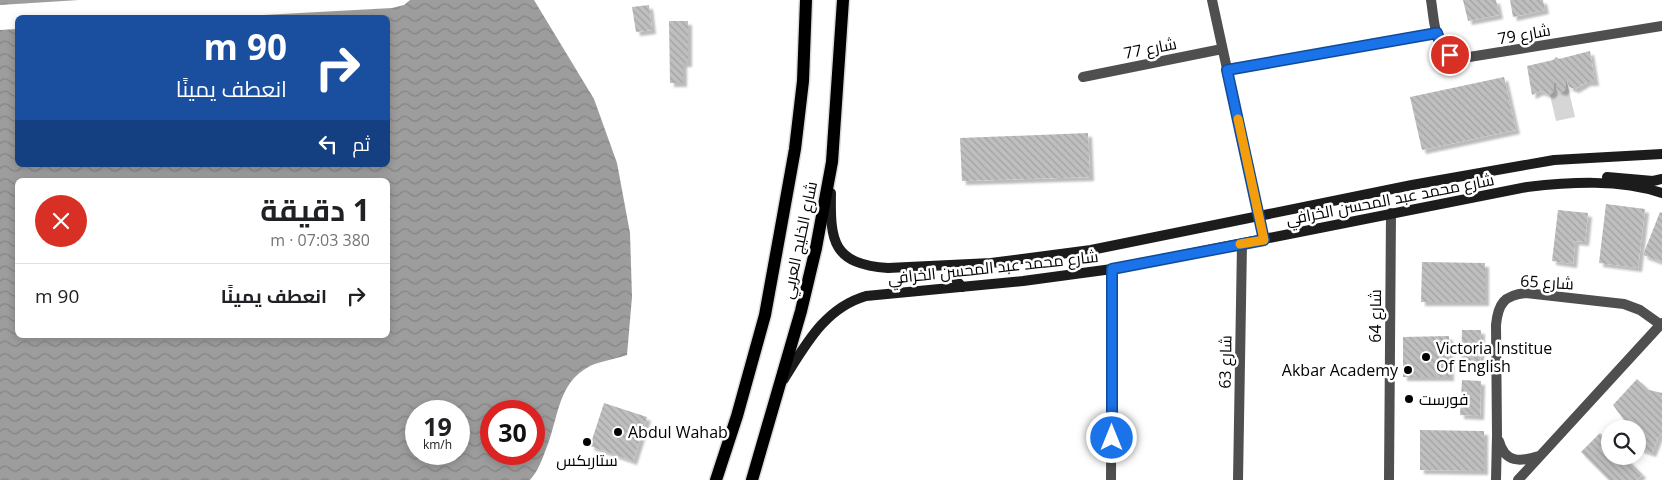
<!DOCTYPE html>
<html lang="ar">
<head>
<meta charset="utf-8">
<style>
	body { margin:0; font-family:"Open Sans",Cairo,sans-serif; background:#f2f2f2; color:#202124; direction:rtl; height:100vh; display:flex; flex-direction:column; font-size:19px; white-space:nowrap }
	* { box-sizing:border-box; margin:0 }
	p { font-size:16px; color:#757577 }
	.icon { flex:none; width:28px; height:28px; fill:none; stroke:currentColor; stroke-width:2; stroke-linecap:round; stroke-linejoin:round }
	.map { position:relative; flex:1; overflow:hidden; direction:ltr }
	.details { position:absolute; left:15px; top:178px; width:375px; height:160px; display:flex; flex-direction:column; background:#fff; border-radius:8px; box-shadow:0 2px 8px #0003; direction:rtl }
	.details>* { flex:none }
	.guide { position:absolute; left:15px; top:15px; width:375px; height:152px; border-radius:8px; box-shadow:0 2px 8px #0003; direction:rtl; background:#1a4fa0; color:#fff; overflow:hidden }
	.controls { position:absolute; left:1601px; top:420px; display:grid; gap:10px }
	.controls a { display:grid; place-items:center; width:45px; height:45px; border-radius:50%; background:#fff; box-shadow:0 2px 8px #0003; font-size:25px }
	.speed { position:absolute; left:405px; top:400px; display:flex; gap:10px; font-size:25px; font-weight:700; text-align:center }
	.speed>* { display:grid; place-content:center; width:65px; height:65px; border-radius:50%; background:#fff; box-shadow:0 2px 8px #0003; line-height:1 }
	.speed small { font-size:12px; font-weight:400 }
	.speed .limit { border:8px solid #d22; background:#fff; color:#111 }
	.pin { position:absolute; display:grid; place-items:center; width:42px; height:42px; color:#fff; margin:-21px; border:2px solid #fff; border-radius:50%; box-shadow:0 1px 5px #0007 }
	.me { position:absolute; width:55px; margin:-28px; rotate:0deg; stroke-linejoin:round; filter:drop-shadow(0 0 4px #0008) }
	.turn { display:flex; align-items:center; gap:18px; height:105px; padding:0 20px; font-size:22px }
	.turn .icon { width:65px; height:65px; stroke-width:2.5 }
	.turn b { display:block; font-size:35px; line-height:42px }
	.then { display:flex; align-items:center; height:48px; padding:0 20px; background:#0003; gap:10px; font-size:19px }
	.round { display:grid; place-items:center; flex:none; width:52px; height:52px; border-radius:26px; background:#f2f2f2 }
	.summary { display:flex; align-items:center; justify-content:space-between; height:85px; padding:0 20px }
	h1 { font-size:30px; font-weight:700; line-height:38px }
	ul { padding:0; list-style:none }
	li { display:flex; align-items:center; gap:15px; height:65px; padding:0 20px; border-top:1px solid #e0e0e0 }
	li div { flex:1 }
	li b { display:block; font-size:19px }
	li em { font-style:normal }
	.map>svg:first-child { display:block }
	.green { fill:#d6d6d6 }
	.water { fill:url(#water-waves); fill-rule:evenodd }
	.building { fill:url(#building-back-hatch); filter:url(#shadow) }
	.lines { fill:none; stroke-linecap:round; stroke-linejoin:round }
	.primary-casing { stroke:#dbdbdb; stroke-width:15 }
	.minor { stroke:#4f4f4f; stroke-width:10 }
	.secondary { stroke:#1c1c1c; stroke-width:10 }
	.primary { stroke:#000; stroke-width:12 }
	.route-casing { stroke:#114b97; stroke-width:12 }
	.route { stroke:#1a73e8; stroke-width:9 }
	.slow { stroke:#f59e0b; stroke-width:9 }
	.poi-dot { fill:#000; stroke:#fff; stroke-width:2 }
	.labels { text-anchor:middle; stroke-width:5; stroke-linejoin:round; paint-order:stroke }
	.street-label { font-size:16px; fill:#000; stroke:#fff }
	.poi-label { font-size:16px; fill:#000; stroke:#fff; text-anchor:start }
</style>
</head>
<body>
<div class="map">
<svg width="1662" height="480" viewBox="0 0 1662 480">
	<defs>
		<pattern id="water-waves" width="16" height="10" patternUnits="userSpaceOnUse" patternTransform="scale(1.25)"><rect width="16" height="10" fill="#9d9d9d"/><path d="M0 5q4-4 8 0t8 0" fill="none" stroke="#858585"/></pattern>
		<pattern id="building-back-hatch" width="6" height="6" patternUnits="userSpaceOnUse" patternTransform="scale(1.25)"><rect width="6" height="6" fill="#bfbfbf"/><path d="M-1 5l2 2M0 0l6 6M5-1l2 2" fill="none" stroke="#a2a2a2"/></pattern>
		<filter id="shadow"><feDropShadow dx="4" dy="4" stdDeviation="1" flood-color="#0004"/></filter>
	</defs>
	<rect width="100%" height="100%" fill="#fff"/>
	<!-- green -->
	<path class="green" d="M1565 74 1575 117 1556 121 1546 78Z"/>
	<!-- water -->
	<path class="water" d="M0 0H79L0 5Z
		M410 0H534L594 99 617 163 630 233 632 297 627 355C615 359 601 361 590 366 557 383 559 418 546 449 542 460 538 471 530 480H0V30L17 29 18 165H388V18L228 17 392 8 404 5ZM18 180H388V335H18ZM416 411H459V454H416ZM491 411H534V454H491Z"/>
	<!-- building -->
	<path class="building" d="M1463 0H1496L1499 15 1468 21Z
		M1510 0H1543L1545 10 1513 17Z
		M649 5 652 30 636 32 632 7Z
		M669 21H688V63H683V83H670Z
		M1590 51 1595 82H1587L1575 89 1569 87 1567 80 1565 81 1566 88 1563 92 1557 90 1556 83H1553L1554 91 1550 95 1540 91 1532 95 1527 66 1553 60 1556 57 1559 59Z
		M1504 77 1516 130 1422 150 1410 97Z
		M1088 133 1090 177 962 181 960 138Z
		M1606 204 1645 209 1638 268 1599 263Z
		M1558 210 1588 213 1585 242 1575 241 1573 264 1552 261Z
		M1660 212 1662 213V262L1643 255Z
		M1422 262 1485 263V302H1421Z
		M1462 330H1481L1480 365 1461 364Z
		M1449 336 1450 377H1403V337Z
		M1637 379 1649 390 1662 393V434L1658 438 1652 453 1638 448V429H1625L1627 424 1613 405Z
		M1462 380 1481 381 1480 416 1460 415Z
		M604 403 647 417 633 461 590 446Z
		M1420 430 1484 431V471L1420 470Z
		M1600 433 1610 442V456H1624L1642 474 1637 480H1609L1581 452Z"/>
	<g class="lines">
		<!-- primary casing -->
		<g class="primary-casing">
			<path id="primary" d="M716 480 737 416 765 315 779 238 795 149 803 81 806 0
				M752 480 801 311 816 248 832 162 843 0"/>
		</g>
		<!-- minor -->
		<path class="minor" d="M1212 0 1264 239
			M1431 0C1435 24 1433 54 1463 58L1662 26
			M1227 70 1437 33
			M1083 77 1222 49
			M1499 441C1505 463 1520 462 1539 456
			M1111 480 1112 269
			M1238 480 1242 244
			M1389 480 1391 213
			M1496 480 1497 435 1496 325C1498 304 1504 295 1526 293L1624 304 1640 310 1661 325
			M1518 480 1662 323"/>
		<!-- secondary -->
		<path class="secondary" d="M1607 177 1653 181 1662 179
			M831 193C830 242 833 264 888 268L991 263 1091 250 1412 185 1554 160 1662 154
			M955 265C952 275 955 281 963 287
			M784 379C806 344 825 308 866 296L1023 281 1112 269 1527 187C1571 182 1619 179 1662 193"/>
		<!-- primary -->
		<use href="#primary" class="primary"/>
	</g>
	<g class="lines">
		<!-- route casing -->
		<g class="route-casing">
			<path id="route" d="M1112 438V269L1264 240 1227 70 1437 33 1442 48 1450 55"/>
		</g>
		<!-- route -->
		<use href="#route" class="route"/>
		<!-- slow -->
		<path class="slow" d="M1238 119 1264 240 1240 244"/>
	</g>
	<!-- markers -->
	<g class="poi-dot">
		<circle cx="1426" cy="357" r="5"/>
		<circle cx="1408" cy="370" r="5"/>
		<circle cx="1409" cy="399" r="5"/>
		<circle cx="618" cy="432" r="5"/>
		<circle cx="587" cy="442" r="5"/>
	</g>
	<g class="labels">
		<!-- street labels -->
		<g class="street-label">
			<text transform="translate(1524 34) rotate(-10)" y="6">شارع 79</text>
			<text transform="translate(1150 48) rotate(-11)" y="6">شارع 77</text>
			<text transform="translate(1390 199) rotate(-11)" y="6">شارع محمد عبد المحسن الخرافي</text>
			<text transform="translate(799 240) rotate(-78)" y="6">شارع الخليج العربي</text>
			<text transform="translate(993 267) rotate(-6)" y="6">شارع محمد عبد المحسن الخرافي</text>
			<text transform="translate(1547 282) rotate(3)" y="6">شارع 65</text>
			<text transform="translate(1375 316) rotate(-90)" y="6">شارع 64</text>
			<text transform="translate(1225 362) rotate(-89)" y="6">شارع 63</text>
		</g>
		<!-- poi labels -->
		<g class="poi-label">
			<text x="1436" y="354">Victoria Institue<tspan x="1436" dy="18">Of English</tspan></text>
			<text x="1398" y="376" text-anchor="end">Akbar Academy</text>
			<text x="1419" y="405">فورست</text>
			<text x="628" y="438">Abdul Wahab</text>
			<text x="587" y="466" text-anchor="middle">ستاربكس</text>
		</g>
	</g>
</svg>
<div class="controls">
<a><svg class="icon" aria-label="search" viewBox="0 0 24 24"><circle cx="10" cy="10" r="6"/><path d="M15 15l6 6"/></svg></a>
</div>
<div class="speed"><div>19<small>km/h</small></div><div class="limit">30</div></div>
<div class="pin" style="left:1450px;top:55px;background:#d93025"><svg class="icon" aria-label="arrive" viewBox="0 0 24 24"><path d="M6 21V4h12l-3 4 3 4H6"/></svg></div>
<svg class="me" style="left:1112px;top:438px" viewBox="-20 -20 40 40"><circle r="17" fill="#1a73e8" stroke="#fff" stroke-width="3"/><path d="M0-11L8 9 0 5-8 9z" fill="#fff"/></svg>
<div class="guide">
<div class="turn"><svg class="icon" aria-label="right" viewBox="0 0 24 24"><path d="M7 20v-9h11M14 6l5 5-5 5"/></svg><div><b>90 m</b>انعطف يمينًا</div></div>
<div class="then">ثم<svg class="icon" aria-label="left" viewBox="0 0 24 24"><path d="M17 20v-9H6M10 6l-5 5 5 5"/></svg></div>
</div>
<section class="details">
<div class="summary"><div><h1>1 دقيقة</h1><p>380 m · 07:03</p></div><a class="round" style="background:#d93025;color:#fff"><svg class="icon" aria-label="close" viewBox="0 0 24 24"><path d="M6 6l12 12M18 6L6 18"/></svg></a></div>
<ul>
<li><svg class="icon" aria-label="right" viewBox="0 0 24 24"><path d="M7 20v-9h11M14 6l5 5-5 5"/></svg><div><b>انعطف يمينًا</b></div><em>90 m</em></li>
</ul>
</section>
</div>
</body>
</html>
